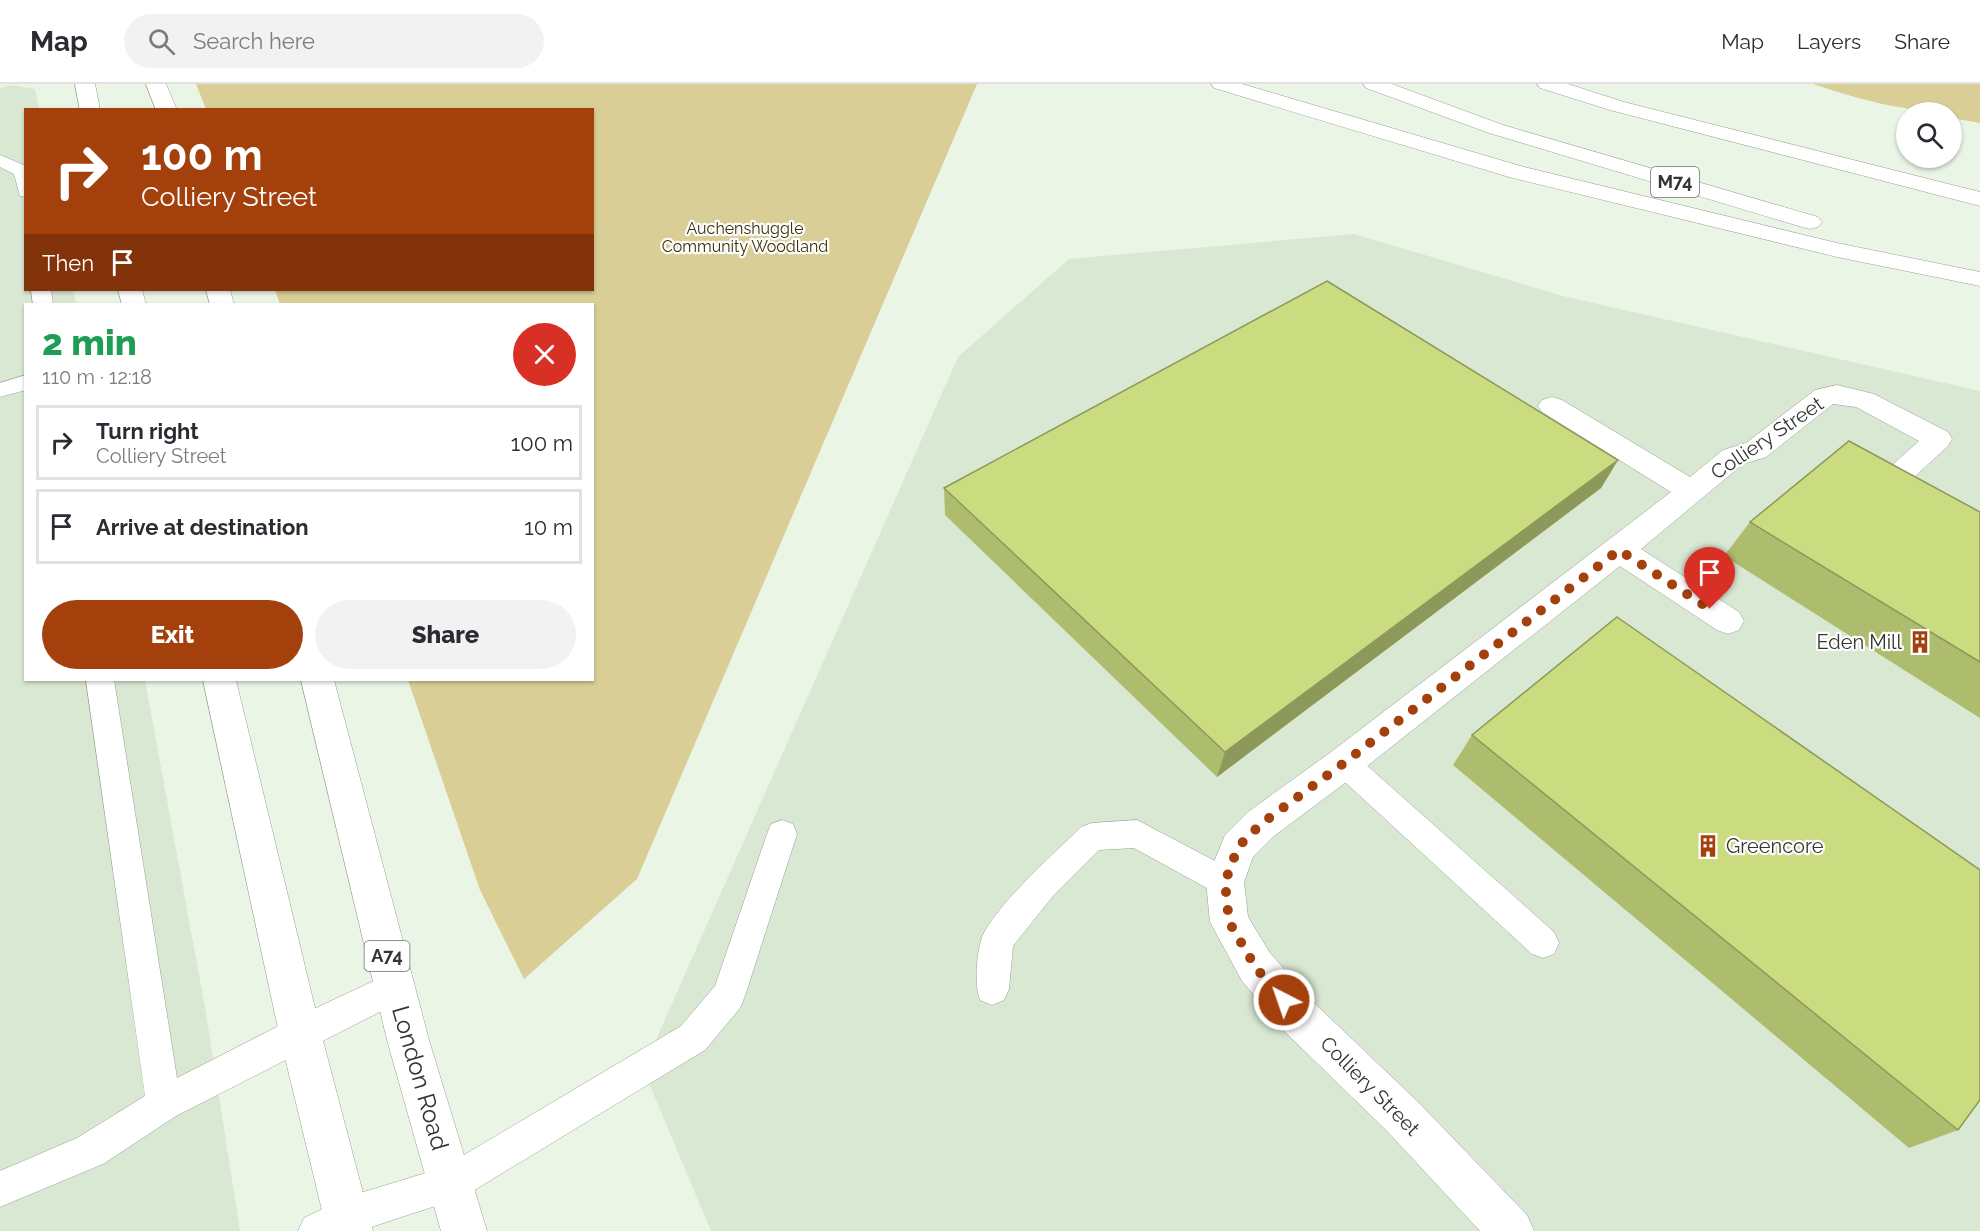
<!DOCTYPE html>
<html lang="en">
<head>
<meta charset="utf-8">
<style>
	body { margin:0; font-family:Raleway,sans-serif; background:#f2f2f3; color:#2b2b33; height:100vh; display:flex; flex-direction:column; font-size:22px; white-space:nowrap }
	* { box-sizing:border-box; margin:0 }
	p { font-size:20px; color:#7c7c81 }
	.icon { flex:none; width:33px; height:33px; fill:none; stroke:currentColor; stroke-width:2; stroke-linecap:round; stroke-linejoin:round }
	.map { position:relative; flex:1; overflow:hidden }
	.drawer { position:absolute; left:24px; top:219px; width:570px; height:378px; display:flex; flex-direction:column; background:#fff; border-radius:0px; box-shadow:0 2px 4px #0004 }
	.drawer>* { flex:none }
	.top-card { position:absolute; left:24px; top:24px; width:570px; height:183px; border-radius:0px; box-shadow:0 2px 4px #0004; background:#a4400c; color:#fff; overflow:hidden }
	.buttons { position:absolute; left:1896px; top:18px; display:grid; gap:12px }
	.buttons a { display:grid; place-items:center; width:66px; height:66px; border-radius:50%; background:#fff; box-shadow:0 2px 4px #0004; font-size:30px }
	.pin { position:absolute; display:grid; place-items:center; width:51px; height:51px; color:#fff; margin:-62px -26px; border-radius:50% 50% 50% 0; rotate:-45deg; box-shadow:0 0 6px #0007 }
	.pin .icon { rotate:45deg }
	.me { position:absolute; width:66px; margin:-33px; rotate:319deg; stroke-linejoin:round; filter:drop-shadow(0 0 4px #0008) }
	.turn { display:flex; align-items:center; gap:21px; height:126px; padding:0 18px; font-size:27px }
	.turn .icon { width:78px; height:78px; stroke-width:2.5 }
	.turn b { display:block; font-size:42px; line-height:51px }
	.then { display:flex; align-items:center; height:57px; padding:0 18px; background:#0003; gap:12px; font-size:22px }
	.round { display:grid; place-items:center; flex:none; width:63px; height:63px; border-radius:32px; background:#f2f2f3 }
	.overview { display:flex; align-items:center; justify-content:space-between; height:102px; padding:0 18px }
	h1 { font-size:36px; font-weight:800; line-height:45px; color:#1e9e55 }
	.cta { display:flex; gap:12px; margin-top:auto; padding:12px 18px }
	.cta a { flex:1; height:69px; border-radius:36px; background:#a4400c; color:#fff; font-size:24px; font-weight:800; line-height:69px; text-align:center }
	.cta a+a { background:#f2f2f3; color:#2b2b33 }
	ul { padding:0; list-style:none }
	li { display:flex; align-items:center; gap:18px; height:75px; margin:0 12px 9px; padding:0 6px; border:3px solid #e1e1e2; border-radius:0px }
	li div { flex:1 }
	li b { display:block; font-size:22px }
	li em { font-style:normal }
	header { display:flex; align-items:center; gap:36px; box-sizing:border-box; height:84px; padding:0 30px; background:#fff; border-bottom:2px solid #e1e1e2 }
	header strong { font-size:28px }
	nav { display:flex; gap:33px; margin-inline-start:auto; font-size:21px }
	.search { width:420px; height:54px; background:#f2f2f3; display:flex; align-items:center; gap:15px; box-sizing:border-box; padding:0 21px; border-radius:33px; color:#7c7c81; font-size:22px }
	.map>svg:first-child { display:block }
	.built { fill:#d9e8d3 }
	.green { fill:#d8ce96 }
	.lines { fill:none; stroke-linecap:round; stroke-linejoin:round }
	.lane-casing { stroke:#98a194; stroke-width:1 }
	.street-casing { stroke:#98a194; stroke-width:1 }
	.primary-casing { stroke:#98a194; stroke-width:1 }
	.highway-casing { stroke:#98a194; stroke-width:1 }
	.lane { fill:#fff; fill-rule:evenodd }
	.street { fill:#fff; fill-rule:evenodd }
	.primary { fill:#fff; fill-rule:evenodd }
	.highway { fill:#fff; fill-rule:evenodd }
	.wall { fill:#aebc6e }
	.shaded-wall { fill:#8d995a }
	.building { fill:#cadb80; stroke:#8d995a; stroke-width:1.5 }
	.route { stroke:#a4400c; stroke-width:10; stroke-dasharray:0 18 }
	.labels { text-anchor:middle; stroke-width:4.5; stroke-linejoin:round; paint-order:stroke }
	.far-park-label { font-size:16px; fill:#383106; stroke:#fefefe }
	.shield { fill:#fefefe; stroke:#6f726e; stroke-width:1.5 }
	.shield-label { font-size:18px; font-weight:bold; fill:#323630 }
	.street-label { font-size:20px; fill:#323630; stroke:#fefefe }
	.poi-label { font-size:20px; fill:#323630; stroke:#fefefe; text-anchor:end }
	.near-street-label { font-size:24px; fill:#323630; stroke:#fefefe }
</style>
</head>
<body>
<header>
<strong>Map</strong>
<div class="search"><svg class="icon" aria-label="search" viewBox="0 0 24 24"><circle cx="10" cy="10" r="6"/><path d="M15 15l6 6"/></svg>Search here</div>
<nav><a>Map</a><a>Layers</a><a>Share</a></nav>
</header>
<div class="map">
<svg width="1980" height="1147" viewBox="0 0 1980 1147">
	<rect width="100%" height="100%" fill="#eaf5e6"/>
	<!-- built -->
	<path class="built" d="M12 1 35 5 39 25 26 26V206H73L76 220H26V596H145L206 929 240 1147H0V4Z
		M1354 150 1563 212 1980 307V1147H711L643 985 958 273 1069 175Z"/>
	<!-- green -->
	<path class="green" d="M196 0H977L637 795 524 895 480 806 408 596H592V220H280L275 206H592V26L206 25Z
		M1813 0H1980V39L1952 34V28C1903 28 1859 15 1813 0Z"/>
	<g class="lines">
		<!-- lane casing -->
		<g class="lane-casing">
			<path id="lane" d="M0 71 26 82V113L20 112 14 90 0 83Z
				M31 206H51L53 220H33Z
				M26 291V306L0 313V299Z
				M86 596H114L177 994 288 937 395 887 407 892 412 903 407 914 176 1032 103 1080 0 1123V1087L77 1054 145 1012Z
				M1344 667 1354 670 1554 848 1559 859 1554 870 1543 874 1532 870 1334 688 1330 679 1334 670Z
				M782 736 793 740 797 750 745 912 740 924 705 966 463 1113 359 1147H298L304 1134 347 1113 442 1084 681 942 715 902 767 750 771 740Z
				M1137 736 1236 788 1241 798 1236 808 1225 812 1214 808 1134 764 1099 766 1053 812 1013 862 1009 905 1004 916 992 921 980 916C974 901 976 860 986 845 1009 809 1051 773 1081 743L1092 739Z"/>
		</g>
		<!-- street casing -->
		<g class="street-casing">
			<path id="street" d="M1837 301 1874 310 1948 348 1952 355 1948 362 1890 415 1880 418 1870 415 1865 408 1870 401 1919 357 1856 323 1833 320 1766 373 1743 380 1641 465 1739 528 1744 537 1739 546 1728 550 1717 546 1620 482 1357 690 1274 752 1253 773 1244 798 1248 833 1270 869 1313 918 1417 1017 1527 1131 1534 1147H1480L1387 1047 1283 946 1242 897 1210 838 1206 798 1225 751 1248 728 1331 668 1671 408 1542 328 1538 322 1542 316 1552 313 1562 316 1690 393 1723 366 1746 359 1815 306Z"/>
		</g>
		<!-- primary casing -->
		<g class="primary-casing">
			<path id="primary" d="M75 0H95L100 26H80Z
				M146 0H166L177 26H156Z
				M118 206H142L146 220H122Z
				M206 206H230L234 220H210Z
				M203 596H236L321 949 373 1147H327L279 949Z
				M301 596H334L429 956 487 1147H441L387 956Z"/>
		</g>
		<!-- highway casing -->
		<g class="highway-casing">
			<path id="highway" d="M1211 0H1242L1524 83 1837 159 1980 188V202L1837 173 1509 93 1214 4Z
				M1363 0H1392L1503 41 1818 133 1822 138 1818 143 1810 145 1802 143 1489 49 1366 4Z
				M1537 0H1568L1624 18 1980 108V122L1610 26 1540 4Z"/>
		</g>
		<!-- lane -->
		<use href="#lane" class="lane"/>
		<!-- street -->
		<use href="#street" class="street"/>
		<!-- primary -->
		<use href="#primary" class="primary"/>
		<!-- highway -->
		<use href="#highway" class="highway"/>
	</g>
	<!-- wall -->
	<path class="wall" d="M1618 376 1601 404 1217 693 945 431 944 404Z
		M1980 428V634L1724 472 1750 438Z
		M1472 651 1958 1046 1909 1064 1453 681Z"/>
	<!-- shaded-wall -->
	<path class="shaded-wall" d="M1618 376 1601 404 1217 693 1225 668Z"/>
	<!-- building -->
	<path class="building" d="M1327 197 1618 376 1225 668 944 404Z
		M1849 357 1980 428V578L1750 438Z
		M1617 533 1980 786V1016L1958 1046 1472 651Z"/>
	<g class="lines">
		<!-- route -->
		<path class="route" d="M1284 916 1256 884 1229 838 1225 798 1238 763 1261 740 1344 679 1619 466 1710 525"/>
	</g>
	<!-- icons -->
	<defs>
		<g id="building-bare" transform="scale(1.8)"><path d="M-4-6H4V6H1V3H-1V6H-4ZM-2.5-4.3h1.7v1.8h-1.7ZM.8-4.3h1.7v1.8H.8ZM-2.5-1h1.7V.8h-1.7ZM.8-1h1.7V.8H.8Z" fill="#a4400c" stroke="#fefefe" stroke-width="2.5" paint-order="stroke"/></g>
	</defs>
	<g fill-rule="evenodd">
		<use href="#building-bare" x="1920" y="558"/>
		<use href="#building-bare" x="1708" y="762"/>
	</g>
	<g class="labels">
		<!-- far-park labels -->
		<g class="far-park-label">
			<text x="745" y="150">Auchenshuggle<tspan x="745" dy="18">Community Woodland</tspan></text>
		</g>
		<!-- shield labels -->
		<g class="shield">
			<rect x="1651" y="83" width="48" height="30" rx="4.5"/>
			<rect x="364.5" y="857" width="45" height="30" rx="4.5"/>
		</g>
		<g class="shield-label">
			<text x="1675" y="104">M74</text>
			<text x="387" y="878">A74</text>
		</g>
		<!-- street labels -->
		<g class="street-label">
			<text transform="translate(1767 354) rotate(-34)" y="7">Colliery Street</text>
			<text transform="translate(1370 1002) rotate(45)" y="7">Colliery Street</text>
		</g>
		<!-- poi labels -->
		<g class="poi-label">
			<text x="1902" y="565">Eden Mill</text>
			<text x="1726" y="769" text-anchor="start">Greencore</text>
		</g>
		<!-- near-street labels -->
		<g class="near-street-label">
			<text transform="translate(420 994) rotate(74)" y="8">London Road</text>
		</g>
	</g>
</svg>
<div class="buttons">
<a><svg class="icon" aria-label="search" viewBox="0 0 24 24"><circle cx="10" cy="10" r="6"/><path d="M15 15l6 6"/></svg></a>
</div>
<div class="pin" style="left:1710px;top:525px;background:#d93025"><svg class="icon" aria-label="arrive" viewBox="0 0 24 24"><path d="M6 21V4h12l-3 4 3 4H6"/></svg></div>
<svg class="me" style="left:1284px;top:916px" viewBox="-20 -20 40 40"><circle r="17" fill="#a4400c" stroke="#fff" stroke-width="3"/><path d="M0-11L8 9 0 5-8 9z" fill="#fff"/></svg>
<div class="top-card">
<div class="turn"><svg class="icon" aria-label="right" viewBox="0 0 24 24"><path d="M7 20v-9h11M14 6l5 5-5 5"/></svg><div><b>100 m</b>Colliery Street</div></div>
<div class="then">Then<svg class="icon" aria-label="arrive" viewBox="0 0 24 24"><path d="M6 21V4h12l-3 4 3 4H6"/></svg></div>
</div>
<section class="drawer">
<div class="overview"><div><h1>2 min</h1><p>110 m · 12:18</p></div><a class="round" style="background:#d93025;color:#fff"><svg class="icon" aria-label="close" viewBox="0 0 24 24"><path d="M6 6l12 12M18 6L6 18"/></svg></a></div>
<ul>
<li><svg class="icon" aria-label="right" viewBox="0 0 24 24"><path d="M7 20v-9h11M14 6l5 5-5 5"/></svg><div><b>Turn right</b><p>Colliery Street</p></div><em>100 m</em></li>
<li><svg class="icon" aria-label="arrive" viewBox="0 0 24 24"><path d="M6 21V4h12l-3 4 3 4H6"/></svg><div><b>Arrive at destination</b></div><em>10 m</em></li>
</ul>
<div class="cta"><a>Exit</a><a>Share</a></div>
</section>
</div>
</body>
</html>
